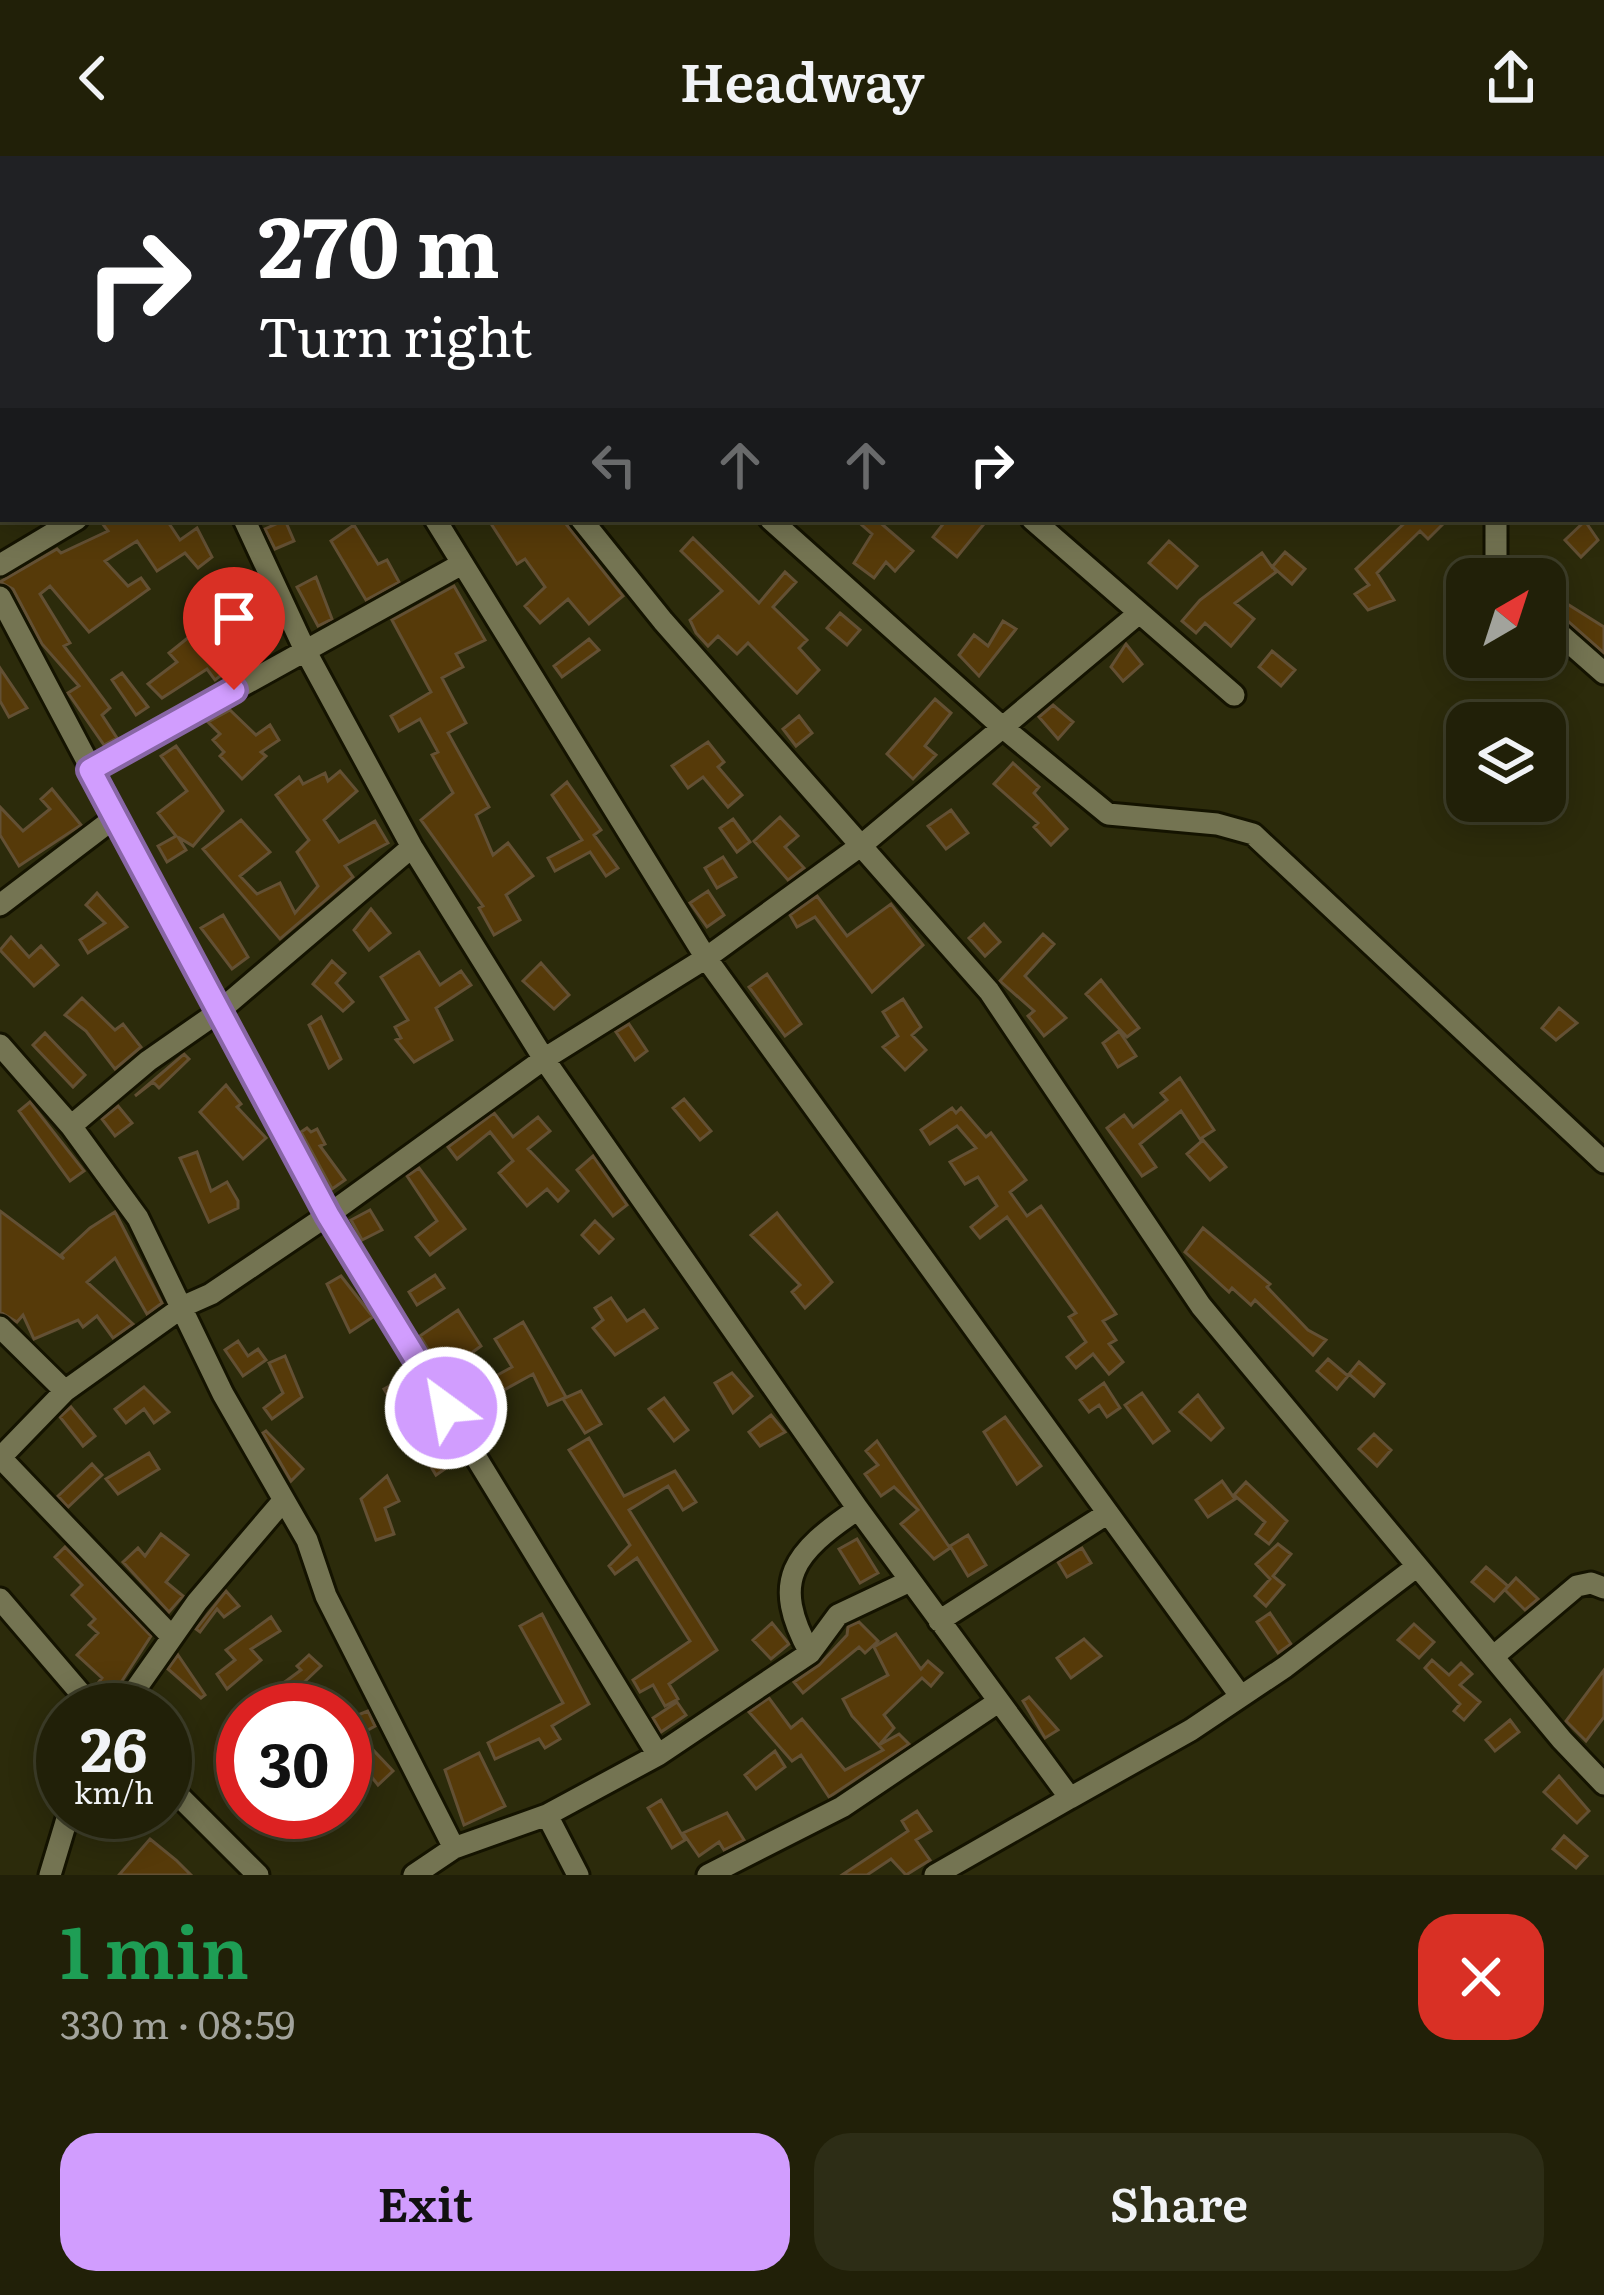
<!DOCTYPE html>
<html lang="en">
<head>
<meta charset="utf-8">
<style>
	body { margin:0; font-family:Literata,serif; background:#2d2d16; color:#f1f3f6; height:100vh; display:flex; flex-direction:column; font-size:45px; white-space:nowrap }
	* { box-sizing:border-box; margin:0 }
	p { font-size:39px; color:#a2a39c }
	.icon { flex:none; width:66px; height:66px; fill:none; stroke:currentColor; stroke-width:2; stroke-linecap:round; stroke-linejoin:round }
	.map { position:relative; height:1719px; overflow:hidden }
	.panel { display:flex; flex-direction:column; background:#212008; flex:1 }
	.panel>* { flex:none }
	.top-card { position:absolute; left:0px; top:0px; width:1605px; height:366px; box-shadow:0 6px 30px #0003,0 0 0 3px #3e3e29; background:#202124; color:#fff; overflow:hidden }
	.needle { width:78px; rotate:39deg }
	.controls { position:absolute; left:1446px; top:402px; display:grid; gap:24px }
	.controls a { display:grid; place-items:center; width:120px; height:120px; border-radius:24px; background:#212008; box-shadow:0 6px 30px #0003,0 0 0 3px #3e3e29; font-size:60px }
	.speed { position:absolute; left:36px; top:1527px; display:flex; gap:24px; font-size:60px; font-weight:700; text-align:center }
	.speed>* { display:grid; place-content:center; width:156px; height:156px; border-radius:50%; background:#212008; box-shadow:0 6px 30px #0003,0 0 0 3px #3e3e29; line-height:1 }
	.speed small { font-size:30px; font-weight:400 }
	.speed .limit { border:18px solid #d22; background:#fff; color:#111 }
	.pin { position:absolute; display:grid; place-items:center; width:102px; height:102px; color:#fff; margin:-123px -51px; border-radius:50% 50% 50% 0; rotate:-45deg; box-shadow:0 0 12px #0007 }
	.pin .icon { rotate:45deg }
	.me { position:absolute; width:132px; margin:-66px; rotate:328deg; stroke-linejoin:round; filter:drop-shadow(0 0 9px #0008) }
	.turn { display:flex; align-items:center; gap:42px; height:252px; padding:0 60px; font-size:54px }
	.turn .icon { width:156px; height:156px; stroke-width:2.5 }
	.turn b { display:block; font-size:84px; line-height:102px }
	.lanes { display:flex; align-items:center; height:114px; padding:0 60px; background:#0003; justify-content:center; gap:60px; direction:ltr }
	.lanes .off { opacity:.35 }
	.round { display:grid; place-items:center; flex:none; width:126px; height:126px; border-radius:36px; background:#2d2d16 }
	.overview { display:flex; align-items:center; justify-content:space-between; height:204px; padding:0 60px }
	h1 { font-size:72px; font-weight:600; line-height:90px; color:#1e9e55 }
	.button { display:flex; gap:24px; margin-top:auto; padding:24px 60px }
	.button a { flex:1; height:138px; border-radius:36px; background:#d19dfe; color:#111; font-size:48px; font-weight:600; line-height:138px; text-align:center }
	.button a+a { background:#2d2d16; color:#f1f3f6 }
	header { display:flex; justify-content:space-between; align-items:center; height:156px; padding:0 60px; background:#212008; font-size:54px; font-weight:600 }
	.map>svg:first-child { display:block }
	.building { fill:#563a09; stroke:#635034; stroke-width:3 }
	.lines { fill:none; stroke-linecap:round; stroke-linejoin:round }
	.minor-casing { stroke:#141300; stroke-width:27 }
	.minor { stroke:#747452; stroke-width:21 }
	.route-casing { stroke:#8866a5; stroke-width:30 }
	.route { stroke:#d19dfe; stroke-width:21 }
</style>
</head>
<body>
<header><svg class="icon" aria-label="back" viewBox="0 0 24 24"><path d="M15 5l-7 7 7 7"/></svg>Headway<svg class="icon" aria-label="share" viewBox="0 0 24 24"><path d="M12 15V3M7 8l5-5 5 5M5 13v7h14v-7"/></svg></header>
<div class="map">
<svg width="1604" height="1719" viewBox="0 0 1604 1719">
	<rect width="100%" height="100%" fill="#2c2b0b"/>
	<!-- building -->
	<path class="building" d="M99 363H166L180 384 197 372 212 401 198 412 185 397 157 415 137 385 105 405 128 430 141 422 149 433 89 476 50 430 40 438 70 487 64 490 110 552 102 559 117 582 104 589 68 537 79 530 42 488 13 433 0 426 57 393 61 397 108 375Z
		M488 363H562L623 440 589 468 568 443 540 467 525 450 545 431 525 403 517 408Z
		M855 363H876L913 395 895 415 886 406 874 422 854 407 872 378Z
		M947 363H988L957 401 933 381Z
		M1409 363H1448L1428 383 1420 375 1377 417 1394 444 1368 454 1355 438 1369 429 1356 413Z
		M285 364 294 385 275 393 265 373Z
		M1585 365 1598 384 1581 401 1565 384Z
		M354 369 378 408 387 404 399 426 366 444 331 385Z
		M693 382 759 447 785 416 796 426 773 451 807 484 799 492 819 514 797 537 748 487 737 498 718 480 708 490 696 477 690 464 722 435 681 395Z
		M1169 385 1197 410 1177 432 1149 407Z
		M1285 396 1305 413 1292 428 1273 411 1276 416 1235 447 1254 463 1231 490 1205 467 1196 477 1182 465 1200 444 1262 397 1272 411Z
		M316 421 332 463 318 470 297 431Z
		M240 422 278 480 264 491 242 465 238 467 218 437Z
		M454 430 485 484 456 498 463 511 442 522 466 567 448 577 489 651 476 659 493 699 508 687 533 720 506 739 520 764 494 779 479 752 483 750 421 664 453 637 432 599 438 596 420 563 399 575 391 560 431 536 392 464Z
		M1561 444 1604 471V497L1554 453Z
		M840 457 860 474 847 489 827 472Z
		M1003 465 1016 473 979 520 959 499 974 479 988 490Z
		M189 481 205 502 212 497 227 515 215 524 207 513 162 542 148 528 177 506 169 497Z
		M589 483 599 494 562 521 554 510Z
		M1126 488 1142 508 1123 525 1111 511Z
		M1272 495 1295 514 1281 530 1259 511Z
		M0 512 27 552 9 561 0 545Z
		M122 517 148 551 136 559 112 524Z
		M935 543 951 557 925 590 936 599 913 623 887 598Z
		M1053 549 1073 566 1058 583 1039 561Z
		M230 554 256 579 270 569 279 584 261 596 266 600 242 623 220 600 224 596 213 584 220 578 208 566Z
		M799 560 812 577 796 590 783 573Z
		M708 586 724 606 718 611 742 639 728 651 703 621 688 632 672 610Z
		M176 590 223 655 193 690 178 681 186 694 167 706 158 690 176 680 158 657 187 635 161 600Z
		M1013 607 1039 631 1034 637 1067 673 1051 689 1034 671 1038 667 994 628Z
		M340 615 357 635 324 664 339 686 375 665 388 687 345 710 353 721 280 783 203 693 241 664 270 696 240 720 257 738 280 727 295 757 318 730 297 696 309 684 276 639 299 621 303 628 325 617 328 625Z
		M567 626 601 674 594 679 618 712 606 720 590 696 555 715 548 702 582 684 552 639Z
		M52 633 81 669 19 710 0 679V651L23 675 50 653 41 643Z
		M951 654 968 677 946 693 928 670Z
		M780 661 798 680 785 691 804 712 788 724 754 685Z
		M733 663 750 686 737 696 720 672Z
		M723 701 736 721 717 732 705 712Z
		M708 735 724 759 707 771 690 747Z
		M97 737 127 771 88 797 80 784 105 767 86 749Z
		M817 740 847 780 891 748 923 789 872 836 815 761 797 771 790 759Z
		M371 753 390 777 369 794 354 774Z
		M223 759 248 801 232 813 201 772Z
		M984 768 1000 786 985 800 969 782Z
		M1043 778 1054 788 1025 820 1066 862 1044 880 1028 860 1034 855 1000 825Z
		M11 781 29 801 41 790 58 809 34 830 0 794Z
		M419 796 440 829 461 815 471 829 436 852 452 884 414 906 396 884 401 882 395 871 408 864 381 821Z
		M332 805 345 817 336 827 353 846 343 855 313 828Z
		M541 807 569 839 554 853 523 825Z
		M767 818 801 868 785 880 749 831Z
		M1101 824 1139 872 1127 881 1086 838Z
		M82 842 115 874 123 868 141 891 115 913 86 875 65 859Z
		M903 843 921 871 912 879 926 894 905 914 883 891 898 880 883 856Z
		M1559 852 1577 867 1556 884 1542 872Z
		M321 861 341 903 329 912 309 869Z
		M629 868 647 895 635 904 616 876Z
		M1119 875 1136 900 1118 911 1103 887Z
		M45 877 85 919 73 931 33 889Z
		M184 898 189 903 159 932 153 926 135 940Z
		M1180 922 1214 974 1200 983 1181 955 1140 988 1156 1011 1142 1020 1107 972 1124 959 1133 971 1167 944 1161 937Z
		M226 929 241 948 237 951 266 982 243 1003 200 956Z
		M684 943 711 975 700 984 673 952Z
		M30 946 84 1015 70 1025 19 955Z
		M118 950 132 967 115 980 102 963Z
		M952 952 956 957 961 952 986 981 991 977 1026 1024 1010 1036 1027 1060 1041 1050 1116 1158 1103 1165 1116 1184 1109 1188 1123 1206 1109 1218 1093 1198 1076 1212 1067 1201 1086 1186 1069 1161 1076 1157 1007 1061 980 1082 971 1071 997 1050 978 1021 965 1028 950 1006 976 992 957 970 930 988 921 974Z
		M494 957 513 981 538 961 550 975 528 993 568 1035 558 1045 547 1033 527 1050 499 1017 513 1005 490 976 457 1003 448 991Z
		M307 972 311 976 317 973 325 988 320 990 345 1024 332 1033 301 976Z
		M1203 984 1226 1011 1210 1024 1187 998Z
		M197 996 211 1035 227 1026 238 1045V1052L209 1066 180 1002Z
		M593 1000 627 1049 613 1060 577 1014Z
		M419 1012 465 1073 430 1099 416 1081 437 1065 407 1020Z
		M370 1054 382 1074 362 1084 351 1064Z
		M0 1055 64 1103 61 1099 90 1072 115 1056 162 1147 147 1158 115 1102 87 1126 133 1168 113 1182 97 1160 83 1171 78 1164 34 1183 23 1159 17 1166 0 1156Z
		M777 1057 832 1126 805 1152 792 1136 800 1129 751 1079Z
		M595 1065 613 1083 599 1097 582 1079Z
		M1203 1072 1270 1128 1267 1131 1308 1174 1326 1184 1313 1199 1255 1144 1251 1149 1232 1132 1229 1136 1185 1096Z
		M435 1119 444 1132 417 1149 409 1136Z
		M341 1120 373 1161 350 1176 327 1128Z
		M611 1142 627 1165 644 1154 657 1172 615 1199 593 1172 603 1164 595 1152Z
		M458 1154 481 1190 459 1206 474 1232 512 1211 495 1183 523 1166 566 1241 548 1249 533 1218 466 1255 420 1180Z
		M238 1185 248 1200 258 1193 266 1204 243 1220 225 1194Z
		M285 1200 302 1241 272 1263 264 1252 283 1237 269 1207Z
		M1328 1203 1348 1220 1337 1233 1317 1215Z
		M1359 1206 1384 1228 1374 1240 1349 1218Z
		M732 1217 752 1240 733 1257 715 1227Z
		M400 1224 458 1304 436 1319 384 1233Z
		M1104 1227 1120 1252 1107 1261 1099 1249 1089 1256 1080 1244Z
		M144 1231 169 1256 154 1267 144 1253 126 1267 115 1253Z
		M581 1235 601 1268 585 1277 563 1243Z
		M1142 1237 1169 1275 1153 1287 1125 1249Z
		M1198 1239 1223 1272 1211 1284 1180 1256Z
		M664 1242 688 1274 674 1285 649 1253Z
		M71 1251 95 1280 83 1290 60 1261Z
		M771 1259 785 1276 760 1290 749 1276Z
		M1005 1261 1041 1310 1017 1328 984 1276Z
		M266 1275 303 1313 291 1325 263 1277Z
		M1374 1278 1391 1294 1377 1310 1359 1293Z
		M589 1282 624 1340 675 1315 696 1346 683 1354 668 1330 629 1354 717 1494 669 1528 678 1543 665 1550 653 1529 640 1536 633 1524 690 1485 637 1402 615 1418 609 1410 630 1389 569 1294Z
		M877 1285 950 1392 934 1403 901 1368 918 1354 894 1331 881 1340 865 1318 878 1309 866 1295Z
		M149 1297 159 1313 118 1338 106 1323Z
		M92 1308 102 1319 68 1351 58 1340Z
		M387 1320 399 1345 385 1352 394 1378 376 1384 361 1343Z
		M1222 1325 1235 1343 1208 1361 1196 1344Z
		M1246 1326 1287 1365 1269 1388 1256 1378 1265 1366 1234 1339Z
		M161 1378 188 1399 166 1426 183 1440 169 1456 123 1406 138 1392 145 1400Z
		M968 1379 986 1409 968 1420 950 1390Z
		M857 1383 878 1417 860 1427 839 1393Z
		M1278 1388 1291 1398 1273 1420 1284 1429 1266 1450 1255 1440 1270 1423 1256 1408Z
		M65 1391 151 1480 109 1545 95 1531 102 1522 77 1499 98 1477 89 1469 95 1463 72 1439 82 1429 55 1401Z
		M1082 1392 1091 1407 1067 1421 1058 1406Z
		M1486 1411 1508 1430 1494 1445 1472 1426Z
		M1516 1422 1538 1443 1525 1454 1505 1434Z
		M226 1435 239 1450 224 1461 217 1453 200 1476 196 1473Z
		M1270 1457 1291 1488 1278 1497 1257 1466Z
		M542 1458 589 1548 552 1570 560 1583 545 1592 539 1583 495 1603 488 1587 563 1547 520 1470Z
		M271 1461 280 1475 251 1493 261 1504 227 1533 217 1518 235 1504 226 1494Z
		M859 1466 878 1485 865 1497 859 1491 803 1537 794 1526 819 1509 847 1479 848 1471Z
		M772 1467 789 1488 771 1503 753 1484Z
		M1414 1468 1434 1486 1419 1502 1398 1484Z
		M896 1478 921 1513 928 1505 942 1517 931 1530 922 1522 884 1559 894 1572 879 1589 899 1578 909 1588 829 1641 801 1599 792 1605 749 1556 769 1542 791 1572 802 1563 845 1614 883 1594 852 1560 843 1543 888 1519 874 1491Z
		M1084 1483 1101 1500 1071 1522 1057 1502Z
		M178 1499 205 1539 201 1542 168 1513Z
		M309 1499 321 1510 296 1534 323 1554H295L274 1534 301 1514 297 1510Z
		M1432 1504 1449 1519 1461 1507 1472 1518 1460 1529 1480 1546 1464 1564 1454 1555 1460 1548 1425 1512Z
		M1604 1514V1561L1586 1585 1566 1565Z
		M1029 1541 1058 1574 1045 1582 1023 1545Z
		M677 1546 686 1559 661 1576 653 1562Z
		M368 1555 375 1570 359 1579 393 1615 378 1629 345 1587V1564Z
		M1510 1564 1519 1576 1495 1595 1486 1584Z
		M775 1595 785 1611 756 1633 745 1619Z
		M479 1597 505 1650 464 1669 445 1614Z
		M1559 1620 1589 1655 1577 1667 1544 1636Z
		M661 1644 685 1684 672 1692 648 1652Z
		M917 1655 931 1675 916 1684 930 1704 906 1719 891 1703 867 1719H842L908 1675 902 1665Z
		M727 1657 744 1684 724 1694 719 1686 699 1700 683 1677Z
		M1564 1680 1587 1700 1576 1712 1553 1693Z
		M150 1683 176 1704 191 1719H119Z"/>
	<g class="lines">
		<!-- minor casing -->
		<g class="minor-casing">
			<path id="minor" d="M42 0 44 3
				M383 0 387 3
				M644 0 647 3
				M922 0 925 3
				M1289 0 1291 3
				M1465 0 1469 3
				M293 3 295 0
				M1078 3 1084 0
				M1602 111 1604 113
				M1602 228 1604 226
				M1602 283 1604 286
				M244 363 305 494 412 691 544 903 858 1353 1070 1642 1191 1574 1285 1511 1416 1411
				M435 363 706 802 1239 1538
				M581 363 663 465 989 835 1201 1150 1562 1584 1604 1628
				M770 363 1001 570 1108 658 1217 668 1253 678 1604 1006
				M1032 363 1234 539
				M1496 363V403L1508 423
				M0 409 77 363
				M0 441 328 1059 658 1599
				M1545 465 1604 517
				M90 614 460 409
				M0 749 113 663
				M0 889 71 970 138 1062 223 1238 307 1384 326 1440 454 1692
				M71 970 148 905 217 857 412 691
				M0 1171 65 1235
				M0 1301 172 1481
				M1 1301 65 1235 184 1150 211 1138 328 1059 544 903 706 802 863 688 1138 458
				M0 1443 95 1554
				M939 1465 1108 1357
				M810 1497C770 1424 793 1397 858 1353
				M1494 1500 1577 1430 1591 1427 1604 1432
				M121 1554 197 1446 283 1345
				M165 1626 258 1719
				M547 1659 578 1719
				M50 1719 69 1656
				M414 1719 454 1692 547 1659 658 1599 810 1497 838 1459 910 1425
				M708 1719 842 1651 998 1546
				M935 1719 1070 1642"/>
		</g>
		<!-- minor -->
		<use href="#minor" class="minor"/>
	</g>
	<g class="lines">
		<!-- route casing -->
		<g class="route-casing">
			<path id="route" d="M234 534 90 614 328 1059 446 1252"/>
		</g>
		<!-- route -->
		<use href="#route" class="route"/>
	</g>
</svg>
<div class="controls">
<a><svg class="needle" viewBox="-14 -14 28 28"><path d="M0-13l5 13h-10z" fill="#e53935"/><path d="M0 13l5-13h-10z" fill="#a2a39c"/></svg></a>
<a><svg class="icon" aria-label="layers" viewBox="0 0 24 24"><path d="M12 4l9 5-9 5-9-5zM3 14l9 5 9-5"/></svg></a>
</div>
<div class="speed"><div>26<small>km/h</small></div><div class="limit">30</div></div>
<div class="pin" style="left:234px;top:534px;background:#d93025"><svg class="icon" aria-label="arrive" viewBox="0 0 24 24"><path d="M6 21V4h12l-3 4 3 4H6"/></svg></div>
<svg class="me" style="left:446px;top:1252px" viewBox="-20 -20 40 40"><circle r="17" fill="#d19dfe" stroke="#fff" stroke-width="3"/><path d="M0-11L8 9 0 5-8 9z" fill="#fff"/></svg>
<div class="top-card">
<div class="turn"><svg class="icon" aria-label="right" viewBox="0 0 24 24"><path d="M7 20v-9h11M14 6l5 5-5 5"/></svg><div><b>270 m</b>Turn right</div></div>
<div class="lanes"><svg class="icon off" aria-label="left" viewBox="0 0 24 24"><path d="M17 20v-9H6M10 6l-5 5 5 5"/></svg><svg class="icon off" aria-label="ahead" viewBox="0 0 24 24"><path d="M12 20V5M6 11l6-6 6 6"/></svg><svg class="icon off" aria-label="ahead" viewBox="0 0 24 24"><path d="M12 20V5M6 11l6-6 6 6"/></svg><svg class="icon" aria-label="right" viewBox="0 0 24 24"><path d="M7 20v-9h11M14 6l5 5-5 5"/></svg></div>
</div>
</div>
<section class="panel">
<div class="overview"><div><h1>1 min</h1><p>330 m · 08:59</p></div><a class="round" style="background:#d93025;color:#fff"><svg class="icon" aria-label="close" viewBox="0 0 24 24"><path d="M6 6l12 12M18 6L6 18"/></svg></a></div>
<div class="button"><a>Exit</a><a>Share</a></div>
</section>
</body>
</html>
